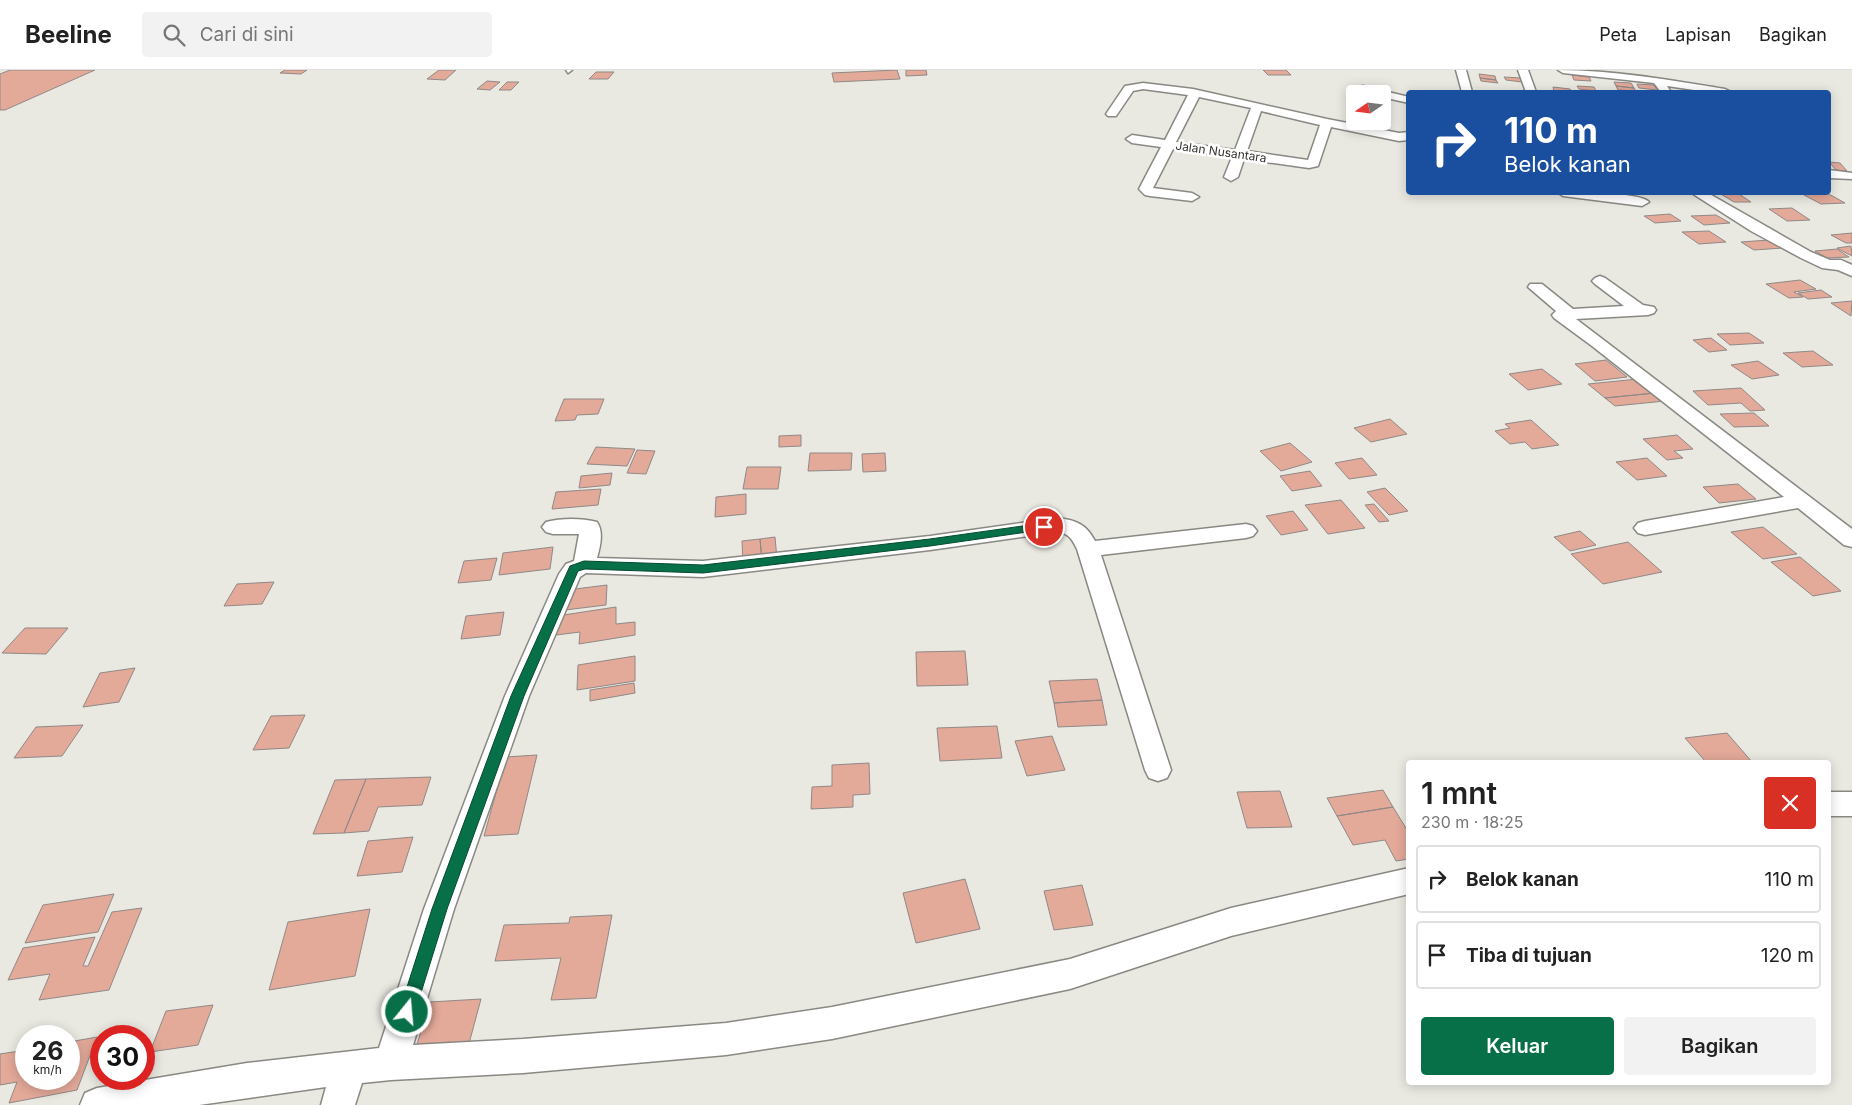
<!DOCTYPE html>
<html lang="id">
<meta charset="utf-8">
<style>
body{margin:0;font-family:Inter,sans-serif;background:#f2f2f2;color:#222;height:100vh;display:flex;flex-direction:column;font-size:19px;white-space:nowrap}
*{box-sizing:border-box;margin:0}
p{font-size:16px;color:#767676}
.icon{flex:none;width:28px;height:28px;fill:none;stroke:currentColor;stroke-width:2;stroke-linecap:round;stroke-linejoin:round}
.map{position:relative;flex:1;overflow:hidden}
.panel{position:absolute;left:1406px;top:690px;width:425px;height:325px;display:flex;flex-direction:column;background:#fff;border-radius:5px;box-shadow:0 2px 12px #0003}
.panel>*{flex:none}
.guide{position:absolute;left:1406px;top:20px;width:425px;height:105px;border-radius:5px;box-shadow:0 2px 12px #0003;background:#1a4fa0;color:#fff;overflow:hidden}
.needle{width:32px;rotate:256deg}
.buttons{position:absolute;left:1346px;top:15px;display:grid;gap:10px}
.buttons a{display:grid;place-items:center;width:45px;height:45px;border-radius:5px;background:#fff;box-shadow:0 2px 12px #0003;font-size:25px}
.speed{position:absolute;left:15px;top:955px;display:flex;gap:10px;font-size:25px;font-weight:700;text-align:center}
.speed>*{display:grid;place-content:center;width:65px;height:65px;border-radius:50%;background:#fff;box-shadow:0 2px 12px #0003;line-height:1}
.speed small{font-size:12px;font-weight:400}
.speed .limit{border:8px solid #d22;background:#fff;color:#111}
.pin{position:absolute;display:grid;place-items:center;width:42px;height:42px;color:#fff;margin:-21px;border:2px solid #fff;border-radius:50%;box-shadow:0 1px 5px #0007}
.me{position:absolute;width:55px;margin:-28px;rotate:17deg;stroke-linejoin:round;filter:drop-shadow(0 0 4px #0008)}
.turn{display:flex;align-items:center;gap:18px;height:105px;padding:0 15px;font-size:22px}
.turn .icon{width:65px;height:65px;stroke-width:2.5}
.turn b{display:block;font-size:35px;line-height:42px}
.round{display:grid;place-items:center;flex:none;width:52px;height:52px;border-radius:5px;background:#f2f2f2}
.head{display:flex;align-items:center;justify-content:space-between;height:85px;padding:0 15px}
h1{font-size:30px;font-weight:600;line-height:38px}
.button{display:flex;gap:10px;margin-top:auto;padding:10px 15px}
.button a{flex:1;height:58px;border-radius:5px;background:#087048;color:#fff;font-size:20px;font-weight:600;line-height:58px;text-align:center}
.button a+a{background:#f2f2f2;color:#222}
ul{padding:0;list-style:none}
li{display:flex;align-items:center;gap:15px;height:68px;margin:0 10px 8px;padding:0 5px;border:2px solid #e0e0e0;border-radius:5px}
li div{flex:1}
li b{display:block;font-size:19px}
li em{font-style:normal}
header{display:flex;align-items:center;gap:30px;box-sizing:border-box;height:70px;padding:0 25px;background:#fff;border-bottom:1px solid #e0e0e0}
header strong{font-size:24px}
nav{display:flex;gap:28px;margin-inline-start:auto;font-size:18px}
.search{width:350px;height:45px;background:#f2f2f2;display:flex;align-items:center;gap:12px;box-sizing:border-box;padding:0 18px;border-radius:5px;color:#767676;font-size:19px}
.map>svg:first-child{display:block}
</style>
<header>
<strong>Beeline</strong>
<div class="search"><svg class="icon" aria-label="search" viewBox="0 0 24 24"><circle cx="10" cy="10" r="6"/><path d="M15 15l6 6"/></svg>Cari di sini</div>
<nav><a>Peta</a><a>Lapisan</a><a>Bagikan</a></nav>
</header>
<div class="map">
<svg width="1852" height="1035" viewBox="0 0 1852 1035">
<rect width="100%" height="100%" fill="#e9e8e1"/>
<path fill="#e3a999" stroke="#908987" d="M10 0H95L5 40H0V4Z
M285 0H307L301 4 280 3Z
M439 0H456L445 10 427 9Z
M897 0 900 9 834 12 832 3Z
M906 0H926L927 5 906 6Z
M1263 0H1286L1291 5H1268Z
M596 2H614L608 9H589Z
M1479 4 1495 6 1496 10 1480 8Z
M1572 5 1589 7 1591 11 1574 10Z
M1504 7 1521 8 1522 12 1506 10Z
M1480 8 1496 10 1498 13 1481 11Z
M487 11 500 12 490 20 477 19Z
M507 12H519L511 20H499Z
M1614 12 1631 13 1634 18 1616 16Z
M1637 14 1654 15 1657 20 1639 18Z
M1577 16 1594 17 1596 21 1579 19Z
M1616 16 1634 18 1636 21 1618 20Z
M1553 17 1570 19 1572 22 1554 21Z
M1829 92 1840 93 1847 101 1836 100Z
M1736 122 1751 132H1734L1719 123Z
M1827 123 1845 133 1821 134 1804 125Z
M1792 138 1810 150 1787 151 1769 139Z
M1670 144 1681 151 1655 153 1644 146Z
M1716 145 1730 153 1704 155 1691 146Z
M1709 161 1726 172 1699 174 1682 162Z
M1852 163V173H1846L1831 165Z
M1769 170 1783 178 1754 180 1741 172Z
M1851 176 1852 186 1837 178Z
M1837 179 1849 187 1827 188 1815 181Z
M1800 210 1816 219 1794 222 1803 227 1789 228 1766 214Z
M1821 220 1832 227 1808 229 1798 223Z
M1852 231 1851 246 1831 233Z
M1749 263 1764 273 1730 275 1717 264Z
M1711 268 1727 280 1709 282 1693 270Z
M1813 281 1833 295 1802 297 1783 283Z
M1606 290 1627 307 1595 311 1575 294Z
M1758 291 1779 305 1752 309 1731 295Z
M1542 299 1562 314 1528 320 1509 304Z
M1638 309 1655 323 1605 328 1588 314Z
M1741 318 1765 340 1750 341 1741 333 1708 335 1693 321Z
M1655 323 1665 331 1615 336 1605 328Z
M564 329H604L598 344 577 345 575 350 555 351Z
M1754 343 1769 356 1734 357 1720 344Z
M1390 349 1407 364 1371 372 1354 358Z
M1531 350 1559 375 1532 379 1525 372 1510 374 1495 361 1510 358 1505 354Z
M801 365V376L779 377V366Z
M1677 365 1693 379 1674 381 1683 388 1667 390 1643 369Z
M1290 373 1312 392 1281 401 1260 381Z
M596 377 635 379 627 396 587 394Z
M637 380 655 381 646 404 627 403Z
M810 383H852L851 400 808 401Z
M885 383 886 401 863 402 862 384Z
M1362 388 1377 405 1349 409 1335 393Z
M1647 388 1667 406 1637 410 1616 392Z
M747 397H781L778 419H743Z
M1310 401 1322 416 1292 421 1280 406Z
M612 403 610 415 579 418 581 406Z
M1738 414 1756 429 1719 433 1703 417Z
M1385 418 1408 441 1389 445 1367 422Z
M601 419 598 435 552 439 556 422Z
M746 424V444L715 447 716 427Z
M1341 430 1365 458 1328 464 1305 435Z
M1374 434 1389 451 1379 452 1365 435Z
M1293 441 1308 460 1281 465 1266 446Z
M1763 457 1797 484 1763 489 1731 462Z
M1580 461 1596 475 1570 481 1554 467Z
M775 467 777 489 762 491 760 469Z
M760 469 762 491 743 493 742 471Z
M1628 472 1662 502 1603 514 1571 484Z
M553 477 550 499 499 505 503 483Z
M1800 487 1841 521 1813 526 1771 492Z
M497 488 491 510 458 513 464 491Z
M274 512 262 534 224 536 237 514Z
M607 515 606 535 565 540 567 520Z
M616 537V554L635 552V565L579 574 580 562 556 565 557 546Z
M504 542 500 565 461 569 466 546Z
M25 558H68L46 584 2 583Z
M965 581 968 615 917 616 916 582Z
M635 586V611L577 620 578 595Z
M135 598 119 632 83 637 100 603Z
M1097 609 1102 630 1054 633 1049 611Z
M634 613 635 623 590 631V620Z
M1102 630 1107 655 1058 657 1054 633Z
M305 645 289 678 253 680 271 646Z
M83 655 62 686 14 688 36 657Z
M997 656 1002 688 940 691 937 658Z
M1727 663 1752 692H1706L1685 668Z
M1052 666 1065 700 1027 706 1015 671Z
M537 685 518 764 484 766 506 687Z
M869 693 870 724 853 725V737L811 739 812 717 832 716V695Z
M431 707 422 735 378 737 369 761 344 763 366 709Z
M366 709 344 763 313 764 335 710Z
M1383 720 1393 737 1337 746 1327 728Z
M1280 721 1292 757 1247 758 1237 722Z
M1393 737 1409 763V789L1396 791 1385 770 1353 775 1337 746Z
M413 767 402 802 357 806 368 771Z
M965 809 980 859 916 873 903 823Z
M1082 815 1093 855 1054 860 1044 821Z
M114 824 98 862 25 873 43 835Z
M142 838 109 920 39 930 50 904 8 910 23 878 95 867 83 896H88L112 842Z
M370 839 355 906 269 920 288 852Z
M612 845 596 928 551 930 561 888 495 891 504 855 569 853 570 847Z
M481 929 467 981 414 984 430 932Z
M213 935 198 975 150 982 166 941Z
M97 967 77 1020 9 1033 17 1012 0 1015V984L26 980V1009H69V972Z"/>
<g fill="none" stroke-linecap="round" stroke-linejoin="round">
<defs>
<path id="lane" d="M566 0H572L568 3Z"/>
<path id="street" d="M1456 0H1466L1472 22H1462Z
M1518 0H1528L1536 22H1526Z
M1558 0C1614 0 1669 10 1725 19L1731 22H1708L1667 16 1671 22H1661L1654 13 1563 3Z
M1143 13 1193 19 1327 49 1399 63 1409 62V70L1399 71 1331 57 1318 96 1309 98 1244 89 1238 107 1231 111 1224 107 1232 87 1173 79 1153 118 1192 123 1199 127 1192 131 1150 126 1145 125 1139 119 1161 77 1132 73 1126 69 1132 65 1165 70 1188 25 1143 19 1133 21 1116 46H1108L1106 44 1125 16ZM1199 27 1251 38 1235 80 1176 72ZM1261 41 1320 55 1308 90 1247 81Z
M1363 16 1409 27V33L1382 27V24L1359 21 1357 19 1359 17Z
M1829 100 1852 103V109L1829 108Z
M1557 122C1572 122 1641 122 1649 132L1642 136 1563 126Z
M1690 122H1706L1811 182 1830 190H1841L1852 195V206L1838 200 1822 198 1801 188 1751 161Z
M1600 206 1605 208 1643 235 1654 237 1656 240 1654 243 1648 245 1576 249 1852 459V477L1844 475 1798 438 1645 465 1638 463 1634 458 1638 453 1645 451 1784 427 1592 276 1554 248 1552 245 1556 241 1528 217 1530 214H1542L1573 239 1624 236 1595 214 1592 211 1595 208Z
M1057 448C1076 450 1086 454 1095 471L1246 454 1253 456 1257 461 1253 466 1246 468 1101 485 1171 700 1167 708 1158 711 1149 708 1145 700 1077 479C1072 469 1069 463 1057 462L930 480 703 507 586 503 580 507 529 626 454 839 413 975 523 969 726 953 832 937 1070 889 1231 838 1409 798V824L1231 866 1070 919 832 969 726 985 523 1003 391 1010 362 1013 355 1035H321L326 1017 199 1035H80L85 1023 97 1018 247 993 379 978 424 839 505 626 559 504 566 494 574 491 579 464H553L546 462 542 457 546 452C561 448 582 448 597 452 604 462 600 477 597 488L703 491 930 466Z
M1829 722H1852V746H1829Z"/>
</defs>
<use href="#lane" stroke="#8a8882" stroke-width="3"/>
<use href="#street" stroke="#8a8882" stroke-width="3"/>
<use href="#lane" fill="#fff" fill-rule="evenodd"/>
<use href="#street" fill="#fff" fill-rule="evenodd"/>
</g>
<path fill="#087048" stroke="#05492f" d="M1044 453 1049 457 1048 459 930 476 703 503 585 499 578 501 524 626 447 839 415 942 413 947 407 950 401 947 399 942 432 839 511 626 570 496 584 491 703 495 930 469Z"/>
<g text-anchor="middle" stroke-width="5" stroke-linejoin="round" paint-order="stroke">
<g font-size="12" fill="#33322f" stroke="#fff">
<text transform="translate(1221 82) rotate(8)" y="4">Jalan Nusantara</text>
</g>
</g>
</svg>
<div class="buttons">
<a><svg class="needle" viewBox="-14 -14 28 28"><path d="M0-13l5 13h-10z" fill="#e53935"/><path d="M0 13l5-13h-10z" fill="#767676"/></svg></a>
</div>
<div class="speed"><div>26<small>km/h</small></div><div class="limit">30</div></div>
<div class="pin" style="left:1044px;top:457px;background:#d93025"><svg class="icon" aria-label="arrive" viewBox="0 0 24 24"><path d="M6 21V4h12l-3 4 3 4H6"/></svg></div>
<svg class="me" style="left:407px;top:942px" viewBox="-20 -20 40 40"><circle r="17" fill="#087048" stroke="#fff" stroke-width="3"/><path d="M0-11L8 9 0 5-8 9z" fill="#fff"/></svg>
<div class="guide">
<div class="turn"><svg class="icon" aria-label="right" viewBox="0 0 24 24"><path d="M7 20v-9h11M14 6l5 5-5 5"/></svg><div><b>110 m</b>Belok kanan</div></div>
</div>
<section class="panel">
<div class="head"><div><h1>1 mnt</h1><p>230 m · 18:25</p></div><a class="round" style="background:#d93025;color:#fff"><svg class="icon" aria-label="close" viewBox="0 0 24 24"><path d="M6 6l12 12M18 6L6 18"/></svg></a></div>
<ul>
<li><svg class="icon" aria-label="right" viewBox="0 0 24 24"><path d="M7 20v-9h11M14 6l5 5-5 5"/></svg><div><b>Belok kanan</b></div><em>110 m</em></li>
<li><svg class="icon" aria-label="arrive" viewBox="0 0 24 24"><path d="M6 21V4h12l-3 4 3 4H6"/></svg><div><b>Tiba di tujuan</b></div><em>120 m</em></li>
</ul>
<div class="button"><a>Keluar</a><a>Bagikan</a></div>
</section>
</div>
